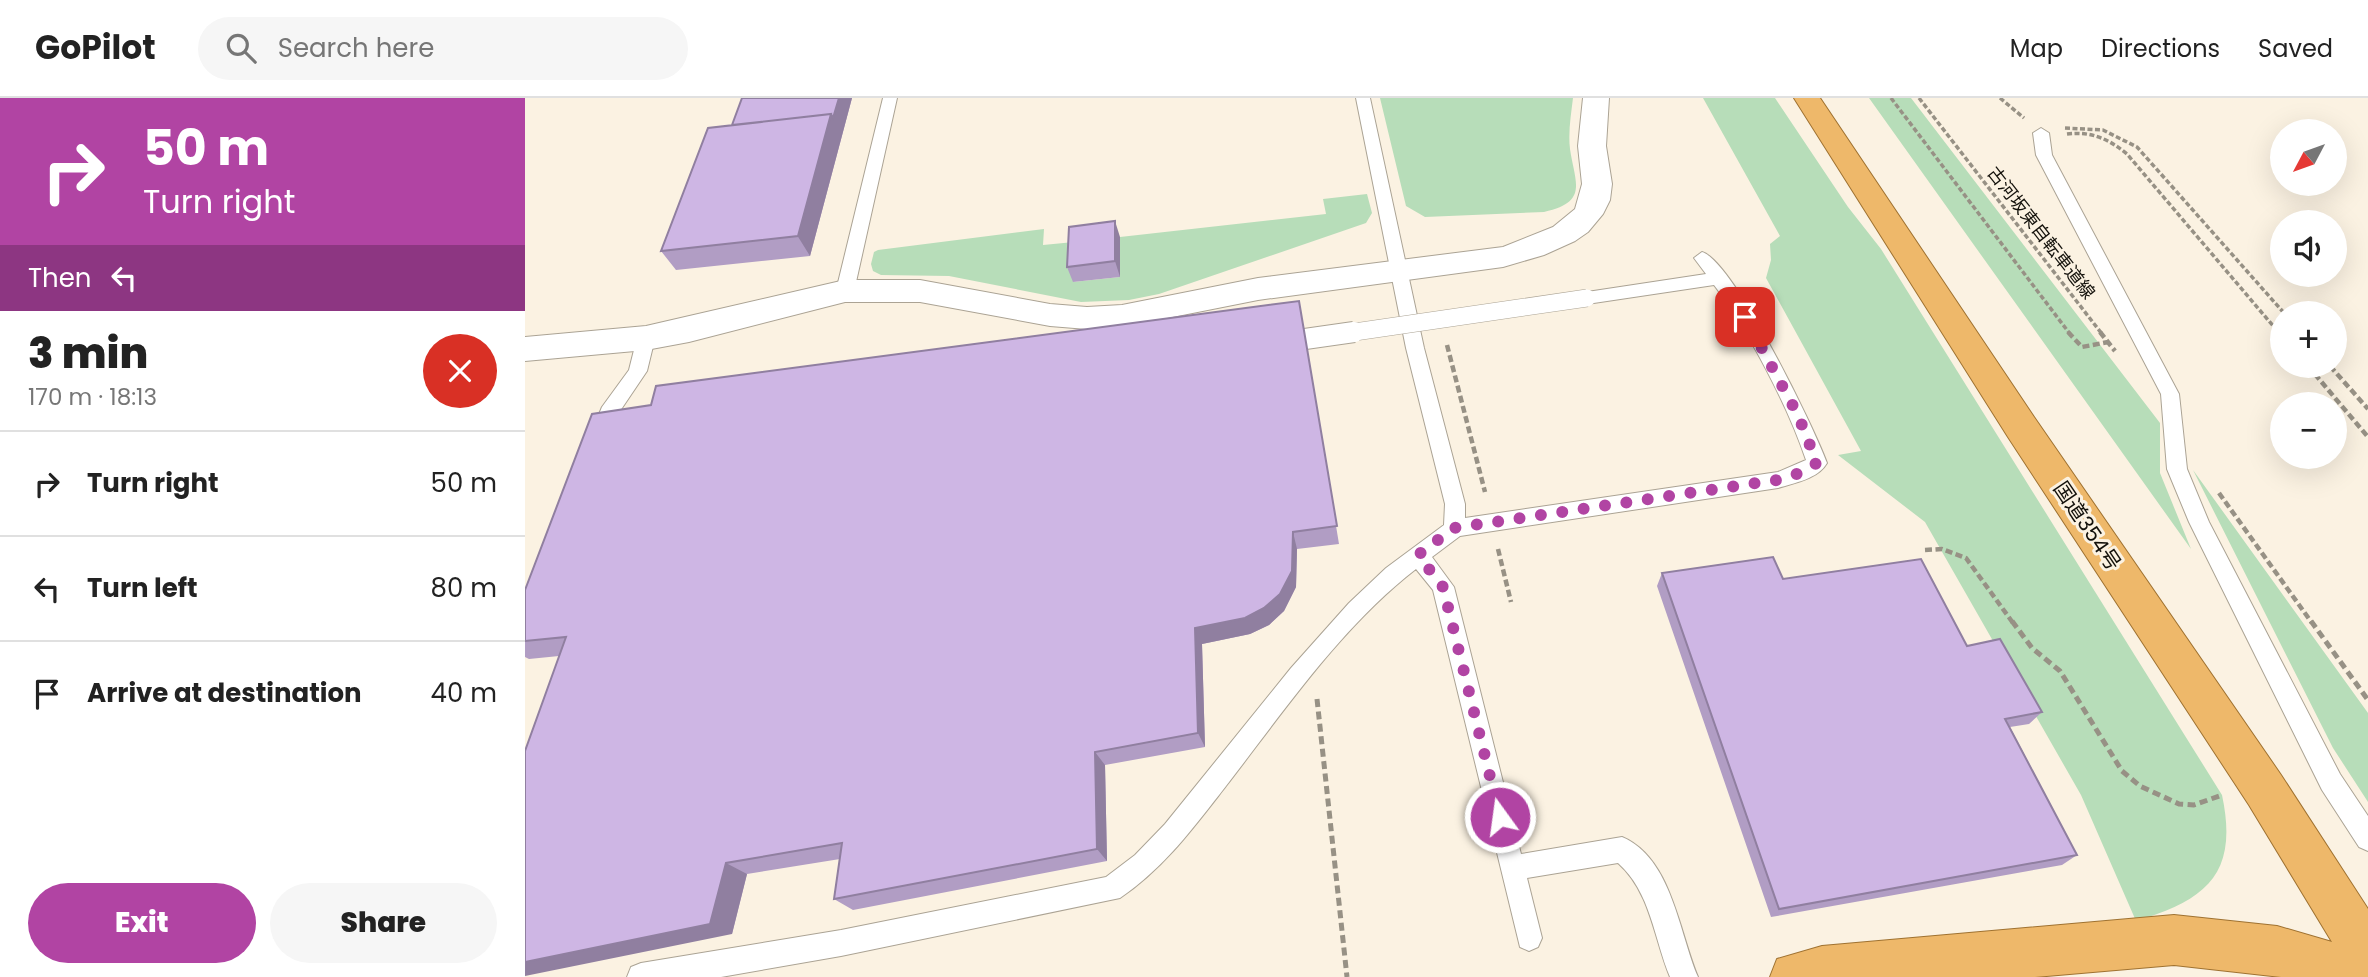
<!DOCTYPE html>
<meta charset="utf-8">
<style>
body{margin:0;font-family:Poppins,"Noto Sans JP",sans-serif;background:#f6f6f6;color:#222;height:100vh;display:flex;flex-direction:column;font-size:26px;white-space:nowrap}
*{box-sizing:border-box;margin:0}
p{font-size:23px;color:#767676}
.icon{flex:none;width:38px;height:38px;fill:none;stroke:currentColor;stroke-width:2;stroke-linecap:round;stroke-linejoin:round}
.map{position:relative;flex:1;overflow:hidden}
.side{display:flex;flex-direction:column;background:#fff;width:525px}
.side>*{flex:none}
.hud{background:#b144a3;color:#fff;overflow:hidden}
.needle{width:46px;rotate:229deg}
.controls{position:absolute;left:1745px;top:21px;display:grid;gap:14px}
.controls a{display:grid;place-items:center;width:77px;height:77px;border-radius:50%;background:#fff;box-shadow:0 7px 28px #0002;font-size:35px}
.pin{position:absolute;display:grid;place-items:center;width:60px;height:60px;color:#fff;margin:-30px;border-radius:14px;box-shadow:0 4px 10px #0006}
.me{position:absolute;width:77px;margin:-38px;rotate:346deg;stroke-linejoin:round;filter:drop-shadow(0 0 5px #0008)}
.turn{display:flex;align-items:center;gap:24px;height:147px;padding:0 28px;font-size:32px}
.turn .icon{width:91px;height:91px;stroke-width:2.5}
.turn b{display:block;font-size:49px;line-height:60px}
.then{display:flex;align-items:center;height:66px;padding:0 28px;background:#0003;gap:14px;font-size:26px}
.round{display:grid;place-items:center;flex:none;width:74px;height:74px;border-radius:37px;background:#f6f6f6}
.head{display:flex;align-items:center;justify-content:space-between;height:119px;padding:0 28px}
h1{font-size:42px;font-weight:800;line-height:52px}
.action{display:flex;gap:14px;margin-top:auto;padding:14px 28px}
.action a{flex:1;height:80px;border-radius:42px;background:#b144a3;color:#fff;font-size:28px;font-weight:800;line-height:80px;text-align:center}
.action a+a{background:#f6f6f6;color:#222}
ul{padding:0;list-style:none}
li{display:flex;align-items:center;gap:21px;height:105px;padding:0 28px;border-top:2px solid #e0e0e0}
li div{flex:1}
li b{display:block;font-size:26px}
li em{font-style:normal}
header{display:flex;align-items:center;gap:42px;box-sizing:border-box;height:98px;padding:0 35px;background:#fff;border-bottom:2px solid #e0e0e0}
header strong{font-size:33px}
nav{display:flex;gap:38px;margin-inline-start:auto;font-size:24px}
.search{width:490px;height:63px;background:#f6f6f6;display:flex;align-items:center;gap:18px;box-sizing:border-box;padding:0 24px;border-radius:38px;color:#767676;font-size:26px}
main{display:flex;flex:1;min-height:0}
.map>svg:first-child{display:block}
</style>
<header>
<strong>GoPilot</strong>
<div class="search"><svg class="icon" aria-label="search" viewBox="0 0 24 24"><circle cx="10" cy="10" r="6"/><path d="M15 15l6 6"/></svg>Search here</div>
<nav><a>Map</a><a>Directions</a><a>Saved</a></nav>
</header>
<main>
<section class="side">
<div class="hud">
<div class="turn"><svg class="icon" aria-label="right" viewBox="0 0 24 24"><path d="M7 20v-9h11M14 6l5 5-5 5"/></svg><div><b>50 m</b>Turn right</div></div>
<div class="then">Then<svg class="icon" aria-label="left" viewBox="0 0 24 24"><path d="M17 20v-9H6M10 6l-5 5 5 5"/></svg></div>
</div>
<div class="head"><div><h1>3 min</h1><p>170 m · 18:13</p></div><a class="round" style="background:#d93025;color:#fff"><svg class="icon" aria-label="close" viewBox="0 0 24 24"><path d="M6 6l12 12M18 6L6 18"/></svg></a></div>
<ul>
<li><svg class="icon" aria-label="right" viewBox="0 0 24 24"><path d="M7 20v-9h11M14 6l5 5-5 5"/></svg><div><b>Turn right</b></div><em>50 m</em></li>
<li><svg class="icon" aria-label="left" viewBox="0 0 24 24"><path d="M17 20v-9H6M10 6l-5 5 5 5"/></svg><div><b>Turn left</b></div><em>80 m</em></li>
<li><svg class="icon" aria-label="arrive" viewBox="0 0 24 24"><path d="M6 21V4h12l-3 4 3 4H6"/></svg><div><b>Arrive at destination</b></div><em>40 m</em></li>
</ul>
<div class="action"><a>Exit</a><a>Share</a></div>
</section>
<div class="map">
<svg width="1843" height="879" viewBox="0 0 1843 879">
<rect width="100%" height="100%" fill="#fbf2e2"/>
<path fill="#b7ddb9" d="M855 0H1048C1046 17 1043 34 1045 51 1050 85 1064 104 1019 114L900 119 881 108Z
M1178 0H1250L1323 109 1356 151 1697 697C1714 776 1681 802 1611 823L1556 697 1400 424 1313 357 1336 353 1241 180 1246 162 1245 146 1255 138Z
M1344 0H1386L1635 325V375L1666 451Z
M842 96 847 115 841 125 634 196 604 202 556 204 424 178 356 177 348 173 346 166 349 154 353 152 519 131 518 147 549 144 548 184 595 179V139L801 116 798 101Z
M1668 372 1843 615V704L1808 650Z"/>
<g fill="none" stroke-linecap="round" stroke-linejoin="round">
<defs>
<path id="service" d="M358 0H372L329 193 320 199 311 193Z
M831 0H845L899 250 940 406V420L1253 374 1281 362C1263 308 1223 232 1189 187L1062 206 1053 200 1062 194 1181 176 1169 160 1177 154C1208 163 1289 329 1302 365 1293 381 1269 385 1253 390L935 438 907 459 929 489 996 756 1097 739C1147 760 1154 835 1173 879H1145C1129 841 1126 794 1093 765L1002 780 1017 840 1013 849 1004 853 995 849 908 492 891 471C816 529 759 613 701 688 669 729 639 770 595 800L316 858 196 879H102L106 869 116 865 316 832 581 779 610 757 640 726 766 570 824 505 861 470 919 427 920 406 881 250Z
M1516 30 1524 35 1527 57 1654 296 1662 371 1684 424 1815 676 1843 718V753L1834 749 1797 692 1664 424 1642 371 1636 296 1511 57 1508 35Z
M121 234 127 235 130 240 122 273 93 316 82 343 75 345 68 343 65 338 77 309 104 272 112 240 115 235Z"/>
<path id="tertiary" d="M1058 0H1084L1081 48 1087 86 1085 102 1078 116 1063 134 1050 143 1019 157 978 169 733 202 597 229 562 231 525 228 395 204H320L164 244 121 252 0 263V239L121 228 320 182H395L525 206 562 209 597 207 733 180 978 149 1028 129 1050 111 1057 86 1053 48Z"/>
<path id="trunk" d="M1269 0H1295L1509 319 1756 677 1843 811V879H1756L1649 867 1510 879H1245L1252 861 1297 848 1649 817 1752 828 1807 844 1724 707 1483 339Z"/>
</defs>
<use href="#service" stroke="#aba394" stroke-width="2"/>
<use href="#tertiary" stroke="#aba394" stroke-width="2"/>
<use href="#trunk" stroke="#9f7231" stroke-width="2"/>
<path stroke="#979185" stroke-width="3.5" stroke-dasharray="5 2.5" stroke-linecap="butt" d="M1366 0 1545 236
M1394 0 1577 236
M1475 0 1499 20
M1540 30 1578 32 1612 49 1759 215
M1542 36C1566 33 1584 41 1602 56L1755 236"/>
<path stroke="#979185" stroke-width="4.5" stroke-dasharray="7 3.5" stroke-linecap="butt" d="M1543 234 1557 249 1583 244
M1575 234 1590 253
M1754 234 1757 238
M922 247 960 394
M1783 268 1843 339
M1805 268 1843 311
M1694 395 1787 525
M973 451 986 504
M1400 452 1417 451 1441 460 1488 525"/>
<path stroke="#979185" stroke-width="5" stroke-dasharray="8 4.5" stroke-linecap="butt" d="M1487 523 1507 550 1535 573 1597 673 1615 688 1654 706 1669 707 1697 697
M1786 523 1843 602
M792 601 822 879"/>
<use href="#service" fill="#fff" fill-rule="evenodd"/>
<use href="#tertiary" fill="#fff" fill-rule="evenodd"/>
<use href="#trunk" fill="#eeb86a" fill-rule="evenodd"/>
<defs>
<path id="service-bridge-far1" d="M816 236 1062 200"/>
<path id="service-bridge" d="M780 241 829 234"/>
</defs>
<use href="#service-bridge-far1" stroke="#aba394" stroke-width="18" stroke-linecap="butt"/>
<use href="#service-bridge" stroke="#aba394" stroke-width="22" stroke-linecap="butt"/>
<use href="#service-bridge-far1" stroke="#fff" stroke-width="17"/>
<use href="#service-bridge" stroke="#fff" stroke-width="20"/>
</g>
<path fill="#b19dc4" d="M217 0H327L285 158 151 172 136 153 207 27Z
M595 139V179L548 184 542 169Z
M774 203 814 446 772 451 771 489 759 513 744 527 725 536 677 546 680 649 580 667 582 763 328 812 309 801 315 761 222 776 207 836 34 558 4 561 0 559V492L126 307Z
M1137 475 1442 548 1517 614 1504 626 1485 629 1552 757 1537 767 1246 819 1132 488Z"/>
<path fill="#907fa0" d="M314 0H327L285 158 216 47Z
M590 123 595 139V179L590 163Z
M768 434 772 451 771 489 759 513 744 527 725 536 677 546 680 649 673 635 670 530Z
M570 654 580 667 582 763 572 751Z
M201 765 222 776 207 836 0 878V864Z"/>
<path fill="#ceb6e4" stroke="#907fa0" stroke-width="2" d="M217 0H314L308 20 306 16 207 27Z
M306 16 273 138 136 153 183 30Z
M590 123V163L542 169 544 129Z
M774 203 812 428 768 434 767 473 755 496 739 510 720 520 670 530 673 635 570 654 572 751 309 801 317 745 201 765 185 826 0 864V653L41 539 0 543V492L67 316 126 307 131 288Z
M1248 459 1258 481 1396 461 1442 548 1475 541 1517 614 1480 621 1552 757 1254 811 1137 475Z"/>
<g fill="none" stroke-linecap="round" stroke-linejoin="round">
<path stroke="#b144a3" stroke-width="12" stroke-dasharray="0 21.6" d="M975 719 918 489 893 457 929 430 1252 382 1275 375 1292 365 1273 317 1220 219"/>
</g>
<g text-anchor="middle" stroke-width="6" stroke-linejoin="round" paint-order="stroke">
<g font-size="18" fill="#13110b" stroke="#fbf2e2">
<text transform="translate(1516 135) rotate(52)" y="6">古河坂東自転車道線</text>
</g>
<g font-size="21" fill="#13110b" stroke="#fbf2e2">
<text transform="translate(1562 428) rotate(56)" y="7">国道354号</text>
</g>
</g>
</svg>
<div class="controls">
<a><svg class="needle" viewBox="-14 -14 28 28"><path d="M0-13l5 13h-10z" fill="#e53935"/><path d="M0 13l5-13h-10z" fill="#767676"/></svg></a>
<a><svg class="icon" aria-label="sound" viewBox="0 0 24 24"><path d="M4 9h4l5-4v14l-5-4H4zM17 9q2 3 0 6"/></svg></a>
<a>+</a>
<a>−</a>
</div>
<div class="pin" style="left:1220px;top:219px;background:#d93025"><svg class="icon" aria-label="arrive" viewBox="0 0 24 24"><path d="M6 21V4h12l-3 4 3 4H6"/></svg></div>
<svg class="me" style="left:975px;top:719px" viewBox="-20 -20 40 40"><circle r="17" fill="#b144a3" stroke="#fff" stroke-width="3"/><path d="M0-11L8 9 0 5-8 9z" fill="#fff"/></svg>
</div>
</main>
